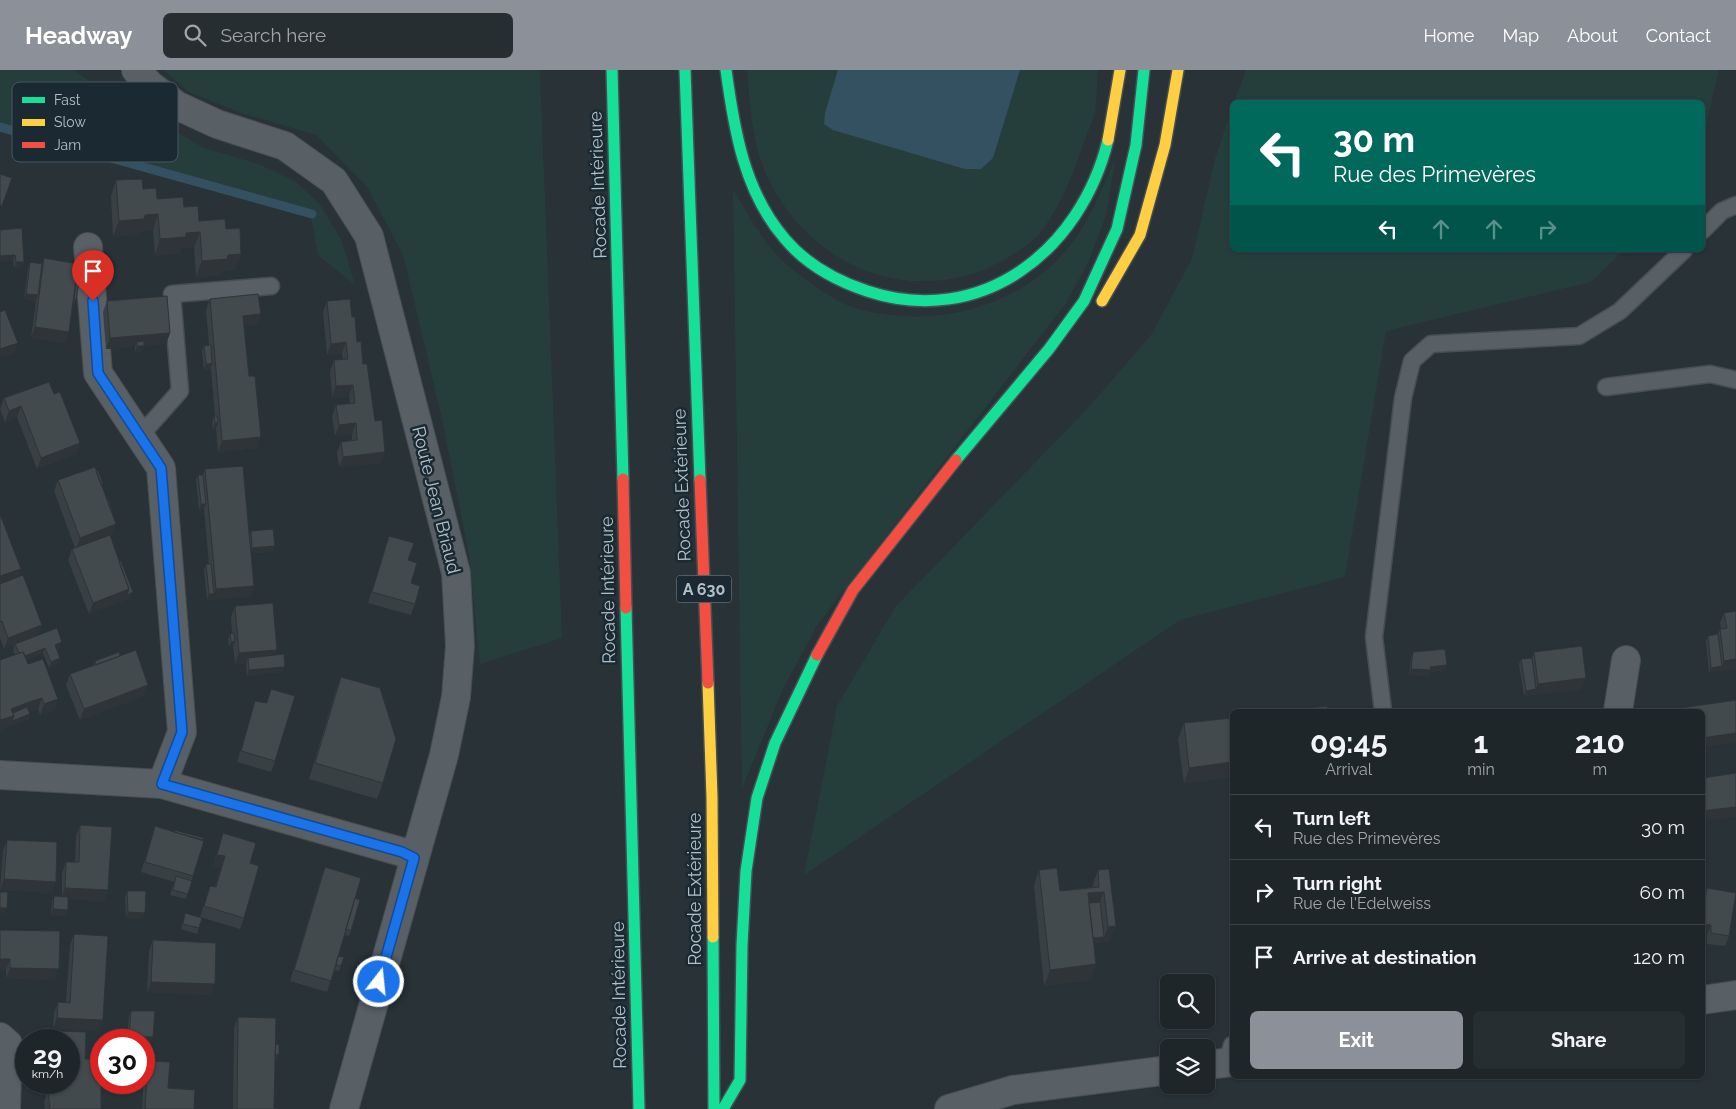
<!DOCTYPE html>
<meta charset="utf-8">
<style>
body{margin:0;font-family:Raleway,sans-serif;background:#262e31;color:#f1f3f6;height:100vh;display:flex;flex-direction:column;font-size:19px;white-space:nowrap}
*{box-sizing:border-box;margin:0}
p{font-size:16px;color:#a1a5a8}
.icon{flex:none;width:28px;height:28px;fill:none;stroke:currentColor;stroke-width:2;stroke-linecap:round;stroke-linejoin:round}
.map{position:relative;flex:1;overflow:hidden}
.details{position:absolute;left:1230px;top:639px;width:475px;height:370px;display:flex;flex-direction:column;background:#1e2629;border-radius:8px;box-shadow:0 1px 4px #0004,0 0 0 1px #3c4346}
.details>*{flex:none}
.top-card{position:absolute;left:1230px;top:30px;width:475px;height:152px;border-radius:8px;box-shadow:0 1px 4px #0004,0 0 0 1px #3c4346;background:#00695c;color:#fff;overflow:hidden}
.buttons{position:absolute;left:1160px;top:904px;display:grid;gap:10px}
.buttons a{display:grid;place-items:center;width:55px;height:55px;border-radius:8px;background:#1e2629;box-shadow:0 1px 4px #0004,0 0 0 1px #3c4346;font-size:25px}
.speed{position:absolute;left:15px;top:959px;display:flex;gap:10px;font-size:25px;font-weight:700;text-align:center}
.speed>*{display:grid;place-content:center;width:65px;height:65px;border-radius:50%;background:#1e2629;box-shadow:0 1px 4px #0004,0 0 0 1px #3c4346;line-height:1}
.speed small{font-size:12px;font-weight:400}
.speed .limit{border:8px solid #d22;background:#fff;color:#111}
.pin{position:absolute;display:grid;place-items:center;width:42px;height:42px;color:#fff;margin:-51px -21px;border-radius:50% 50% 50% 0;rotate:-45deg;box-shadow:0 0 5px #0007}
.pin .icon{rotate:45deg}
.me{position:absolute;width:55px;margin:-28px;rotate:16deg;stroke-linejoin:round;filter:drop-shadow(0 0 4px #0008)}
.turn{display:flex;align-items:center;gap:18px;height:105px;padding:0 20px;font-size:22px}
.turn .icon{width:65px;height:65px;stroke-width:2.5}
.turn b{display:block;font-size:35px;line-height:42px}
.lanes{display:flex;align-items:center;height:48px;padding:0 20px;background:#0003;justify-content:center;gap:25px;direction:ltr}
.lanes .off{opacity:.35}
.eta{display:flex;justify-content:space-evenly;align-items:center;height:85px;text-align:center}
.eta b{font-size:30px;font-weight:700;line-height:35px}
.cta{display:flex;gap:10px;margin-top:auto;padding:10px 20px}
.cta a{flex:1;height:58px;border-radius:8px;background:#8c9099;color:#fff;font-size:20px;font-weight:700;line-height:58px;text-align:center}
.cta a+a{background:#262e31;color:#f1f3f6}
ul{padding:0;list-style:none}
li{display:flex;align-items:center;gap:15px;height:65px;padding:0 20px;border-top:1px solid #3c4346}
li div{flex:1}
li b{display:block;font-size:19px}
li em{font-style:normal}
header{display:flex;align-items:center;gap:30px;box-sizing:border-box;height:70px;padding:0 25px;background:#8c9099;color:#fff}
header strong{font-size:24px}
nav{display:flex;gap:28px;margin-inline-start:auto;font-size:18px}
.search{width:350px;height:45px;background:#262e31;display:flex;align-items:center;gap:12px;box-sizing:border-box;padding:0 18px;border-radius:8px;color:#a1a5a8;font-size:19px}
.map>svg:first-child{display:block}
</style>
<header>
<strong>Headway</strong>
<div class="search"><svg class="icon" aria-label="search" viewBox="0 0 24 24"><circle cx="10" cy="10" r="6"/><path d="M15 15l6 6"/></svg>Search here</div>
<nav><a>Home</a><a>Map</a><a>About</a><a>Contact</a></nav>
</header>
<div class="map">
<svg width="1736" height="1039" viewBox="0 0 1736 1039">
<rect width="100%" height="100%" fill="#283237"/>
<path fill="#253e3c" d="M0 0H74L92 13 204 78 259 94 296 112 319 133 341 169 355 215 318 185 311 148 0 62Z
M164 0H540L562 568 480 594 469 485 442 349 403 185 367 117 316 65 241 43 187 21Z
M747 0H1098C1097 14 1097 28 1095 42 1093 51 1088 61 1085 70 1074 101 1063 132 1043 159 1031 176 1000 193 981 201 895 232 810 191 769 111 752 76 750 37 747 0Z
M1246 0H1719L1703 69 1702 32H1234Z
M1232 38V180H1624L1591 212 1386 261 1345 507 1180 550 804 805 837 636 896 536 1087 339 1151 265 1192 189 1215 89Z
M1116 87 1106 145 1089 191 1066 233 818 554 782 621 742 719 733 119C749 146 765 177 791 198 807 211 838 234 858 239 930 258 1009 241 1061 186 1087 159 1101 121 1116 87Z"/>
<path fill="#345161" d="M838 0H1020L993 88 981 99H965L833 60 824 54 825 43Z"/>
<g fill="none" stroke-linecap="round" stroke-linejoin="round">
<path stroke="#345161" stroke-width="9" d="M0 57 312 144"/>
<defs>
<path id="lane" d="M1702 161 1722 141 1736 135
M1606 317 1710 304 1736 310
M140 366 180 321 172 224 271 216
M1383 641 1374 567 1403 328 1412 291 1431 274 1579 266 1620 241 1684 180
M1227 993 1232 975"/>
<path id="street" d="M136 0 150 15 176 35 217 54 285 76 334 111 369 166 456 503 460 576 456 627 444 685 344 1039
M88 177 98 303 161 398 182 662 162 714
M1618 641 1626 590
M0 705 162 714 402 782 414 788
M1702 930 1736 925
M0 967 8 974 6 1039
M1206 995 1232 992
M949 1039 1013 1020 1169 1000"/>
<path id="fast" d="M612 0 623 409
M685 0 700 410
M726 0C734 59 744 122 785 169 806 194 837 211 867 221 982 259 1081 180 1108 70
M956 390 1049 279 1084 231 1117 159 1136 75 1144 0
M626 538 639 1039
M713 867 714 1039
M723 1039 740 1010 742 875 746 801 757 728 775 673 817 585"/>
<path id="slow" d="M1108 70 1120 0
M1102 231 1140 165 1165 75 1178 0
M708 613 712 727 713 867"/>
<path id="jam" d="M623 409 626 538
M700 410 708 613
M817 585 853 520 956 390"/>
</defs>
<use href="#lane" stroke="#464e52" stroke-width="19"/>
<use href="#street" stroke="#464e52" stroke-width="30"/>
<use href="#fast" stroke="#454e53" stroke-width="14"/>
<use href="#slow" stroke="#454e53" stroke-width="14"/>
<use href="#jam" stroke="#454e53" stroke-width="14"/>
<use href="#lane" stroke="#586065" stroke-width="16"/>
<use href="#street" stroke="#586065" stroke-width="28"/>
<use href="#fast" stroke="#16e098" stroke-width="11"/>
<use href="#slow" stroke="#ffcf43" stroke-width="11"/>
<use href="#jam" stroke="#f24e42" stroke-width="11"/>
</g>
<path fill="#394043" d="M116 110 143 119 157 129 184 137 199 151 226 159 236 199 223 201 222 205 196 207 194 177 182 178 180 183 155 185 153 160 140 161 138 165 113 166 111 126Z
M0 160 24 192 22 197 14 198 13 191Z
M44 188 78 199 76 230 74 236 73 235 69 262 65 273 31 268 36 231 24 229 28 198 30 192 42 194Z
M210 229 261 244 257 255 244 256 249 306 257 378 218 382 216 358 213 359 212 352 214 346H215L211 299H210L204 300 202 281 204 276 209 275 206 240Z
M107 231 170 263 166 274 144 276 142 281 135 282V277L106 279 103 242Z
M327 231 352 247 375 351 385 382 381 393 339 397 337 383 341 372 352 370V364L335 366 332 346 336 335 350 334 349 326 332 327 330 301 334 290H343L342 283 327 285 323 242Z
M54 324 80 373 76 384 37 399 17 347 5 352 0 339 4 328Z
M205 399 249 466 251 461 273 482 251 483 254 516 250 527 207 530 204 500 206 494H209L204 439 199 440 196 410 198 405H203Z
M58 410 102 417 116 454 112 465 110 466 130 528 89 544 68 490 72 479 75 478 54 421Z
M0 444 21 499 18 507 42 555 38 566 60 577 57 579 58 594 49 598 43 583 26 590 28 594 58 629 54 640 40 645 38 639 29 642 30 644 28 650 0 660 15 585 13 580 15 575 4 579 0 568Z
M389 466 408 490 415 534 411 545 368 533Z
M235 536 277 580 275 585 283 602 247 606 246 593 235 594 233 577H229L228 569 230 564 232 563 231 547Z
M1736 541V599L1709 603 1706 571 1708 566 1718 564 1720 559 1721 558 1720 553 1724 543Z
M1413 582 1447 595 1445 600 1430 602 1429 606 1409 605 1411 588Z
M1534 582 1582 619 1524 626 1519 594 1521 589 1532 588Z
M120 586 144 626 80 650 66 615 70 604 93 596 95 591Z
M341 607 383 713 377 729 309 709 335 623Z
M271 619 275 691 271 702 237 692 252 641 255 631 266 633Z
M1232 648 1184 714 1178 669 1184 653Z
M80 755 108 820 104 831 68 829 66 846 51 845 52 831 54 826H62V803L66 792H75L76 766Z
M155 756 193 806 186 829 170 825 174 812 141 802Z
M223 763 250 793 244 848 240 859 200 847 210 816 215 817 221 797 213 796Z
M7 770 56 812 52 823 0 820 3 781Z
M325 797 355 828 351 861 349 866 345 865 338 886 344 887 339 901 334 900 327 922 290 911 321 808Z
M1109 799 1110 871 1094 873 1096 894 1090 910 1044 916 1034 816 1039 800 1060 821 1092 817 1098 800Z
M1707 818 1729 866 1725 876 1707 874V865H1702V833Z
M127 821 143 849 126 848 125 827Z
M185 843 199 858 197 864 181 859Z
M0 860 55 910 6 908V900H0Z
M74 864 103 950 99 961 53 958 54 943 58 932H66L70 875Z
M153 870 211 925 147 922 149 881Z
M131 941 151 972 144 970H127L129 946Z
M238 947 276 974 279 984 277 990H275L274 1038 279 1039H233L234 958Z
M54 961 86 962 85 989 101 990V1039H45L44 1032 48 1021 54 1022 53 1020H48V1012H69V970H50Z
M148 991 168 1018 194 1039H142L144 1002Z"/>
<path fill="#2e3437" d="M158 144 153 160 140 161 138 165 113 166 119 151 145 145Z
M200 162 194 177 182 178 180 183 155 185 160 169 186 163Z
M241 184 236 199 223 201 222 205 196 207 202 191 228 185Z
M15 185 13 191H0V186Z
M16 192H24L22 197 14 198Z
M26 224 38 225 36 231 24 229Z
M72 230H76L74 236 70 235Z
M261 244 257 255 239 257 243 246Z
M35 257 69 262 65 273 31 268Z
M170 263 166 274 144 276 142 281 135 282 137 276V272L135 277 106 279 110 268Z
M346 272 342 283 327 285 331 274Z
M18 273 14 284 0 288V279Z
M206 294H212L210 299 204 300Z
M353 315 349 326 332 327 336 316Z
M21 336 17 347 5 352 9 341Z
M215 353H218L216 358 213 359Z
M356 353 352 364 335 366 339 355Z
M261 367 257 378 218 382 222 371Z
M80 373 76 384 37 399 41 388Z
M385 382 381 393 339 397 343 387Z
M201 434H206L204 439 199 440Z
M116 454 112 465 76 479 80 468Z
M275 476 273 482 250 483 252 478Z
M21 499 17 510 0 516V506Z
M254 516 250 527 207 530 209 524H214L216 519Z
M129 519 125 530 89 544 93 533Z
M133 522 130 528 125 530 127 525Z
M42 555 38 566 4 579 8 568Z
M235 571 233 577H229L231 572Z
M62 572 60 577 53 580 55 575Z
M45 578 43 583 18 593 20 587Z
M277 580 273 591 248 588 246 593 235 594 239 583Z
M60 588 58 594 49 598 51 592Z
M1736 589V599L1720 602 1724 591Z
M1447 595 1445 600 1430 602 1429 606 1409 605 1411 599Z
M1722 596 1720 602 1709 603 1711 598Z
M285 597 283 602 247 606 249 600Z
M1586 608 1582 619 1524 626 1526 621 1536 619 1538 614Z
M148 615 144 626 80 650 84 639Z
M42 628 38 639 13 647 10 657 0 660V650L11 639Z
M58 629 54 640 40 645 44 634Z
M30 644 28 650 10 657 12 651Z
M1736 663V673L1702 678V668Z
M1232 692V708L1184 714 1189 698Z
M1736 737V747L1702 751V741Z
M217 785 225 786 221 797 213 796Z
M4 809 56 812 52 823 0 820Z
M65 818 108 820 104 831 61 829Z
M1104 822 1098 837 1085 839 1088 823Z
M0 838H7L5 844 0 843Z
M53 839 68 840 66 846 51 845Z
M128 842 145 843 143 849 126 848Z
M1702 854 1711 855 1707 865H1702Z
M1116 856 1110 871 1086 874 1088 868 1104 867 1108 857Z
M0 889H10L6 900H0Z
M1096 894 1090 910 1044 916 1050 900Z
M10 898 59 899 55 910 6 908Z
M151 912 215 914 211 925 147 922Z
M57 948 103 950 99 961 53 958Z
M129 966 153 967 151 972H144V970H128Z
M279 984 277 990H272L274 985Z
M50 1014H56L53 1020H48Z"/>
<path fill="#424a4e" stroke="#2e3437" d="M0 104 12 108 2 136 0 135Z
M142 109 143 119 156 118 157 129 183 127 184 137 198 136 199 151 225 149 226 159 240 158 241 184 228 185 227 189 202 191 200 162 186 163V167L160 169 158 144 145 145 144 149 119 151 116 110Z
M22 158 24 192H16L15 185 0 186V160Z
M44 188 78 194 69 262 35 257Z
M30 192 42 194 38 225 26 224Z
M78 199 81 200 76 230H74Z
M258 224 261 244 243 246 249 306H255L261 367 222 371 210 229Z
M167 226 170 263 110 268 107 231Z
M350 229 352 247H355L357 272 361 271 363 294H367L375 351 382 350 385 382 343 387 341 372 357 370 356 353 339 355 336 335 355 333 353 315 336 316 334 290 348 289 346 272 331 274 327 231Z
M5 240 18 273 0 279V242Z
M144 271V276H137V272Z
M211 275 212 294H206L204 276Z
M49 312 54 324 60 322 80 373 41 388 21 336 9 341 4 328Z
M214 346H217L218 353H215Z
M243 396 254 516 216 519 205 399Z
M95 397 116 454 80 468 58 410Z
M98 400 103 414 101 415 96 401Z
M198 405H203L206 434H201Z
M108 428 113 442 112 443 107 429Z
M0 444 21 499 0 506Z
M273 459 275 476 252 478 251 461Z
M110 465 129 519 93 533 72 479Z
M389 466 414 473 408 490 417 493 411 513 420 516 415 534 372 522Z
M121 491 133 522 127 525 129 519 119 492Z
M206 494H211L214 524H209Z
M23 505 42 555 8 568 2 551 0 552V514Z
M273 533 277 580 239 583 235 536Z
M1736 541V589L1724 591 1720 559 1727 558 1724 543Z
M57 558 62 572 55 575 60 588 51 592 45 578 25 586 23 582 19 583 15 574Z
M234 563 235 571 231 572 230 564Z
M1718 564 1722 596 1711 598 1708 566Z
M1582 576 1586 608 1538 614 1534 582Z
M1445 579 1447 595 1430 597 1431 600 1411 599 1413 582Z
M136 580 148 615 84 639 70 604Z
M23 582 28 594 43 589 58 629 44 634 42 628 29 632 11 639 14 646 0 650V590Z
M119 582 120 586 96 595 95 591Z
M284 584 285 597 249 600 248 588Z
M1532 588 1536 619 1526 621 1521 589Z
M341 607 380 618 396 669 383 713 315 693Z
M271 619 295 626 275 691 241 681 255 631 267 633Z
M1736 630V663L1702 668V641H1673V639Z
M1327 636 1328 641H1284Z
M27 637 30 644 12 651 14 646 13 643Z
M1232 648V692L1189 698 1184 653Z
M1736 703V737L1702 741V708Z
M80 755 112 757 108 820 65 818 66 792H79Z
M155 756 204 771 193 806 145 792Z
M174 760 204 768 203 770 174 762Z
M223 763 256 773 250 793 259 796 244 848 204 836 210 816 216 817 225 786 217 785Z
M7 770 57 772 56 812 4 809Z
M1702 776 1706 777 1702 799Z
M325 797 361 808 331 911 294 900Z
M1057 798 1060 821 1099 817 1098 800 1109 799 1116 856 1108 857 1104 822 1088 823 1096 894 1050 900 1039 800Z
M176 806 192 811 188 824 173 820Z
M1707 818 1736 823 1729 866 1711 863V855L1702 854V848Z
M127 821H146L145 843 128 842Z
M0 822H8L7 838H0Z
M54 826 68 827V840L53 839Z
M355 828 360 830 351 861 346 859Z
M1100 832 1104 867 1093 868 1089 833Z
M185 843 202 848 199 858 183 854Z
M0 860 60 861 59 899 10 898V889H0Z
M74 864 108 866 103 950 57 948 58 932 70 933Z
M153 870 216 873 215 914 151 912Z
M338 886 344 887 341 896 336 895Z
M131 941H155L153 967 129 966Z
M238 947 276 948 274 1039H237Z
M54 961 86 962 85 989 101 990V1039H48V1038H50L48 1021 57 1022V1012H69V970H53Z
M276 974 279 975V984L275 985Z
M148 991 170 992 168 1018 195 1020 194 1039H145Z
M50 1012H56V1014H50Z"/>
<g fill="none" stroke-linecap="round" stroke-linejoin="round">
<defs>
<path id="route" d="M93 231 98 303 161 398 182 662 162 714 402 782 414 788 379 912"/>
</defs>
<use href="#route" stroke="#114b97" stroke-width="12"/>
<use href="#route" stroke="#1a73e8" stroke-width="9"/>
</g>
<g text-anchor="middle" stroke-width="5" stroke-linejoin="round" paint-order="stroke">
<rect fill="#1b2a32" stroke="#85939c" stroke-width="1" x="676.5" y="505.5" width="55" height="27" rx="4"/>
<g font-size="16" font-weight="bold" fill="#b2c0c9">
<text x="704" y="525">A 630</text>
</g>
<g font-size="18" fill="#b2c0c9" stroke="#1b2a32">
<text transform="translate(598 115) rotate(-92)" y="6">Rocade Intérieure</text>
<text transform="translate(682 415) rotate(-92)" y="6">Rocade Extérieure</text>
<text transform="translate(436 430) rotate(76)" y="6">Route Jean Briaud</text>
<text transform="translate(608 520) rotate(-91)" y="6">Rocade Intérieure</text>
<text transform="translate(695 819) rotate(-90)" y="6">Rocade Extérieure</text>
<text transform="translate(619 925) rotate(-91)" y="6">Rocade Intérieure</text>
</g>
</g>
<rect x="12" y="12" width="166" height="80" rx="8" fill="#1b2a32" stroke="#48575f" stroke-width="1"/>
<rect x="22" y="27" width="23" height="6" fill="#16e098"/>
<rect x="22" y="49" width="23" height="7" fill="#ffcf43"/>
<rect x="22" y="72" width="23" height="6" fill="#f24e42"/>
<g font-size="14" fill="#b2c0c9">
<text x="54" y="35">Fast</text>
<text x="54" y="57">Slow</text>
<text x="54" y="80">Jam</text>
</g>
</svg>
<div class="buttons">
<a><svg class="icon" aria-label="search" viewBox="0 0 24 24"><circle cx="10" cy="10" r="6"/><path d="M15 15l6 6"/></svg></a>
<a><svg class="icon" aria-label="layers" viewBox="0 0 24 24"><path d="M12 4l9 5-9 5-9-5zM3 14l9 5 9-5"/></svg></a>
</div>
<div class="speed"><div>29<small>km/h</small></div><div class="limit">30</div></div>
<div class="pin" style="left:93px;top:231px;background:#d93025"><svg class="icon" aria-label="arrive" viewBox="0 0 24 24"><path d="M6 21V4h12l-3 4 3 4H6"/></svg></div>
<svg class="me" style="left:379px;top:912px" viewBox="-20 -20 40 40"><circle r="17" fill="#1a73e8" stroke="#fff" stroke-width="3"/><path d="M0-11L8 9 0 5-8 9z" fill="#fff"/></svg>
<div class="top-card">
<div class="turn"><svg class="icon" aria-label="left" viewBox="0 0 24 24"><path d="M17 20v-9H6M10 6l-5 5 5 5"/></svg><div><b>30 m</b>Rue des Primevères</div></div>
<div class="lanes"><svg class="icon" aria-label="left" viewBox="0 0 24 24"><path d="M17 20v-9H6M10 6l-5 5 5 5"/></svg><svg class="icon off" aria-label="ahead" viewBox="0 0 24 24"><path d="M12 20V5M6 11l6-6 6 6"/></svg><svg class="icon off" aria-label="ahead" viewBox="0 0 24 24"><path d="M12 20V5M6 11l6-6 6 6"/></svg><svg class="icon off" aria-label="right" viewBox="0 0 24 24"><path d="M7 20v-9h11M14 6l5 5-5 5"/></svg></div>
</div>
<section class="details">
<div class="eta">
<div><b>09:45</b><p>Arrival</p></div>
<div><b>1</b><p>min</p></div>
<div><b>210</b><p>m</p></div>
</div>
<ul>
<li><svg class="icon" aria-label="left" viewBox="0 0 24 24"><path d="M17 20v-9H6M10 6l-5 5 5 5"/></svg><div><b>Turn left</b><p>Rue des Primevères</p></div><em>30 m</em></li>
<li><svg class="icon" aria-label="right" viewBox="0 0 24 24"><path d="M7 20v-9h11M14 6l5 5-5 5"/></svg><div><b>Turn right</b><p>Rue de l'Edelweiss</p></div><em>60 m</em></li>
<li><svg class="icon" aria-label="arrive" viewBox="0 0 24 24"><path d="M6 21V4h12l-3 4 3 4H6"/></svg><div><b>Arrive at destination</b></div><em>120 m</em></li>
</ul>
<div class="cta"><a>Exit</a><a>Share</a></div>
</section>
</div>
